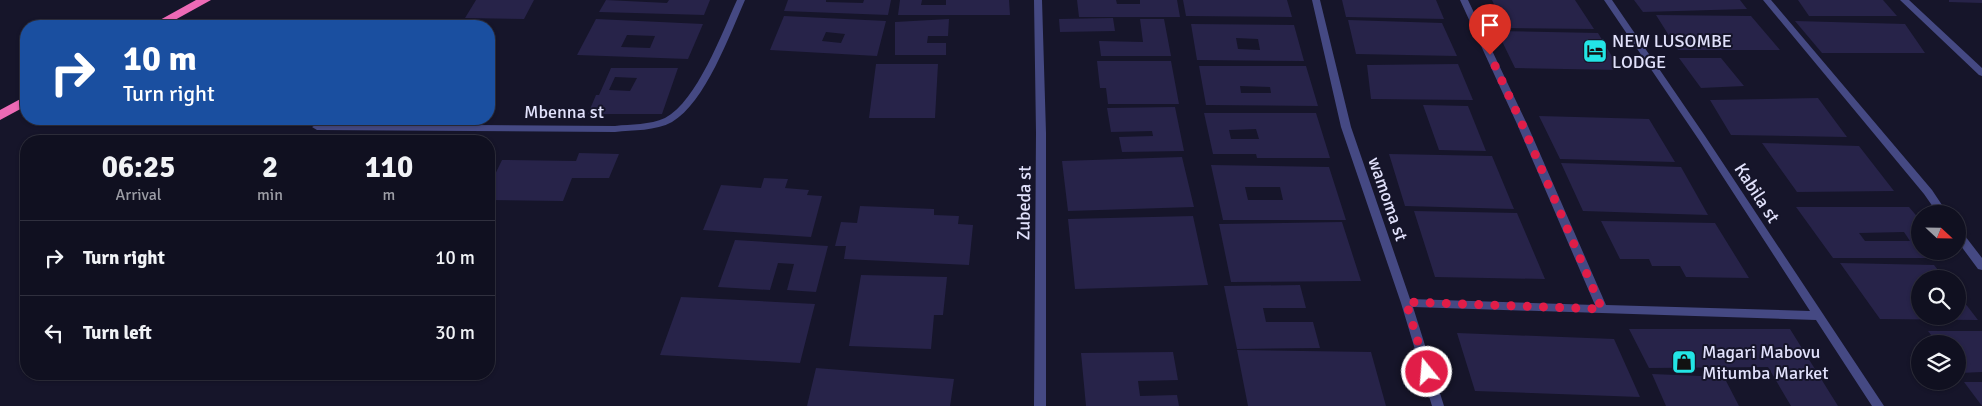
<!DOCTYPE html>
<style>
body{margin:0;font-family:Signika,sans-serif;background:#1e1e2d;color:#f1f3f6;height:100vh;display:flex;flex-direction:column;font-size:19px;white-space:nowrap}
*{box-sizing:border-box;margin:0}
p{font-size:16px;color:#9c9da5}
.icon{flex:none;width:28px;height:28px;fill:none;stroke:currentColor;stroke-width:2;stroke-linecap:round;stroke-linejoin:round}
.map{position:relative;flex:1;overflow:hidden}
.drawer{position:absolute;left:20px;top:135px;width:475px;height:245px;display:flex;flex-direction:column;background:#101020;border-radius:20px;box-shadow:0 1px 4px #0004,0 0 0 1px #30303e}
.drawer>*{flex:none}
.guide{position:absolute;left:20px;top:20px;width:475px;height:105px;border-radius:20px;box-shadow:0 1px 4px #0004,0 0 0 1px #30303e;background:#1a4fa0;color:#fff;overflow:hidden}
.needle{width:32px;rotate:112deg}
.tools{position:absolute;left:1911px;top:205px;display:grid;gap:10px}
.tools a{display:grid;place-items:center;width:55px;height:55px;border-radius:50%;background:#101020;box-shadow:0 1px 4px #0004,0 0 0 1px #30303e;font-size:25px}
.pin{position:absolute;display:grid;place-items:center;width:42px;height:42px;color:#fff;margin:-51px -21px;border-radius:50% 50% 50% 0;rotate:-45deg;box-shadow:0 0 5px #0007}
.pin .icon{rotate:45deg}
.me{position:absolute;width:55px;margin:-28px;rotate:343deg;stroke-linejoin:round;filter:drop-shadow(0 0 4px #0008)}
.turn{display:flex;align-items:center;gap:18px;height:105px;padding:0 20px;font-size:22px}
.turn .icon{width:65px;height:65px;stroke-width:2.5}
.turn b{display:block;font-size:35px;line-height:42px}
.eta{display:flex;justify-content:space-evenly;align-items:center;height:85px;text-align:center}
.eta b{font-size:30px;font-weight:700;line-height:35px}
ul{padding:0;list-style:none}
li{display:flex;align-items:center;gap:15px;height:75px;padding:0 20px;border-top:1px solid #30303e}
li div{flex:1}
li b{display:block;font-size:19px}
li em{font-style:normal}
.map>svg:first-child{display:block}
</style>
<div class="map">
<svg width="1982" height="406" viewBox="0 0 1982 406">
<rect width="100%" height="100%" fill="#16152a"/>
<path fill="#272349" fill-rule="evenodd" d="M476 0H534L524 19 465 18Z
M606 0 667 3 669 0H710L704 15 599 12Z
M788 0H826V2L863 3 864 0H891L888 15 784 11Z
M900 0H922L921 5H946V0H1009L1010 15H898Z
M1077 0H1116L1117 4H1140V0H1177L1180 17H1079Z
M1183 0H1287L1292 17 1186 16Z
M1342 0H1436L1444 19 1346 17Z
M1492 0H1575L1594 29 1505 28Z
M1634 0H1740L1747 9 1643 12Z
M1798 0H1883L1897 16H1809Z
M1949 0H1982V3L1949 2Z
M1656 15 1751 16 1780 50H1678Z
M784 16 886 21 877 56 770 50ZM826 32 845 34 841 43 822 41Z
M1113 18 1115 31 1060 32 1059 19Z
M596 19 703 24 688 59 577 55ZM627 35 655 36 650 48 621 47Z
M949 19 948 36H928L927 43H946V55H895V22Z
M1140 19H1164L1171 56H1101L1099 41 1143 42Z
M1348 20 1442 23 1457 56 1356 54Z
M1795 21 1905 24 1925 53H1822Z
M1191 24 1294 25 1304 61 1197 60ZM1236 38 1258 39 1260 50 1238 49Z
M1497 31 1598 33 1620 70 1515 68Z
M1679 58H1721L1744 86 1701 88Z
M1097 61H1171L1179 104H1108L1106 88H1100Z
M876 64H938L935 118H869Z
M1458 64 1473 100 1371 99 1367 65Z
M1199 66H1306L1318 106 1206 105ZM1240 86 1270 87 1271 93H1241Z
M611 68H678L662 114H588L596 95H599ZM615 77 637 78 630 91 609 90Z
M1818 98 1847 137 1731 135 1710 100Z
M1423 105 1468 106 1486 151 1439 150Z
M1175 107 1184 151 1122 152 1119 137 1153 136 1152 131 1111 132 1107 108Z
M1204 113H1316L1330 158H1257L1256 154H1213ZM1256 129 1259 139H1231L1229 130Z
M1539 116 1649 119 1675 162 1560 159Z
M1762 143 1859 146 1894 191 1797 192Z
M579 153 619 154 609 178H572L563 201 489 200V187L502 160 576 161Z
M1389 154 1492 156 1514 209 1405 206Z
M1182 157 1194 207 1068 211 1062 161Z
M1561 163 1681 167 1708 215 1583 211Z
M1211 165 1329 167 1346 220H1223ZM1245 187H1280L1283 200H1248Z
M764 178 788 179 785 188 809 190 807 195 822 196 811 237 703 230 721 185 761 188Z
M860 206 934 209V215L959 216 958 224 973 225 969 265 844 259 846 246H835L841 222 857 223Z
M1796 207H1909L1920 220V251H1946L1952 258H1833ZM1904 232 1910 241H1865L1859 233Z
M1414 211 1517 213 1545 279 1435 277Z
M1193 216 1208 285 1075 289 1068 219Z
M1601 221 1715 223 1749 278 1686 277 1680 266H1652L1649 259H1620Z
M1342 222 1361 281 1231 282 1219 224Z
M735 240 828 246 816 292 787 290 794 264 778 263 770 290 718 287Z
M1840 263 1934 265 1945 279H1920V316H1958V294L1978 320 1880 319Z
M861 275 947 277 943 315H934L931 349 849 346Z
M1300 285 1306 308H1263L1266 322H1313L1320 348 1237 349 1224 286Z
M681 297 815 304 800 363 660 355Z
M1629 329H1790L1838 406H1791L1768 367 1649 368Z
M1928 331H1982V372L1960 373 1958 369V344H1938Z
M1457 333 1614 339 1640 397 1475 391Z
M1237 350 1371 352 1386 406H1248Z
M1173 352 1178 380 1138 381 1140 396 1177 395 1179 406H1086L1081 353Z
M816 368 954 379 950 406H807Z
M1652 374 1724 377 1739 406H1666Z
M1964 382H1982V406Z"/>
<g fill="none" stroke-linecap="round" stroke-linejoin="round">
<path fill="#454983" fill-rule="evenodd" d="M737 0H745C730 34 705 103 672 122 656 131 633 130 615 132L317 130 312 127 317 124 615 126C631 124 650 125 665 118 697 101 722 33 737 0Z
M1034 0H1042L1046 133V406H1034L1036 133Z
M1312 0H1320L1351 127 1410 299 1595 305 1517 124 1460 0H1468L1527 124 1606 305 1810 311 1699 140 1604 0H1612L1705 136 1884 406H1872L1816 320 1413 307 1444 406H1432L1401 303 1341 127Z
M1763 0H1771L1932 190 1948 214H1938L1924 194Z
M1900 0H1909L1982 68V76L1979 75Z
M1958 231 1962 232 1982 258V270L1978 269 1958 242Z"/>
<path fill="#ed6ab6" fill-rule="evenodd" d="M196 0H211L164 26H149Z
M26 96V106L0 120V110Z"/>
</g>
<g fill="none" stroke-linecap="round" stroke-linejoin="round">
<path stroke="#e11d48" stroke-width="9" stroke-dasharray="0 16.2" d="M1427 372 1406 302 1602 309 1522 124 1490 55"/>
</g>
<defs>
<symbol id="hotel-square" viewBox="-11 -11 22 22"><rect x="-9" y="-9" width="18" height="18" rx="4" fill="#23e5e5" stroke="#16152a"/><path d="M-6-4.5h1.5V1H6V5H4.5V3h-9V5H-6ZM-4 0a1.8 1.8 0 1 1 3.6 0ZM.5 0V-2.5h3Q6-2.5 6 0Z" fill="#111"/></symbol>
<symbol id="shop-square" viewBox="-11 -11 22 22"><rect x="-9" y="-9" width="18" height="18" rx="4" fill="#23e5e5" stroke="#16152a"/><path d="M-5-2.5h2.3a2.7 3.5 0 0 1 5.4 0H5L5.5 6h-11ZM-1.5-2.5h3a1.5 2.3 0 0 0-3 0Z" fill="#111"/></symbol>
</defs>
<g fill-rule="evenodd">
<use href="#hotel-square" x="1581" y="37" width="28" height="28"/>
<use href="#shop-square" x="1670" y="348" width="28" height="28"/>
</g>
<g text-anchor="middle" stroke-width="4" stroke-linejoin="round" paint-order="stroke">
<g font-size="18" fill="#e1e1fb" stroke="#16152a" text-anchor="start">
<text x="1612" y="47">NEW LUSOMBE<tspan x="1612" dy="21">LODGE</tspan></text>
<text x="1702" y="358">Magari Mabovu<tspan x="1702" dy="21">Mitumba Market</tspan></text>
</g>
<g font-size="18" fill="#e1e1fb" stroke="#16152a">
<text x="564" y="118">Mbenna st</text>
<text transform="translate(1757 193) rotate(57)" y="6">Kabila st</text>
<text transform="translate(1388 199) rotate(71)" y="6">wamoma st</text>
<text transform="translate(1024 203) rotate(-89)" y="6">Zubeda st</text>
</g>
</g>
</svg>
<div class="tools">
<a><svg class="needle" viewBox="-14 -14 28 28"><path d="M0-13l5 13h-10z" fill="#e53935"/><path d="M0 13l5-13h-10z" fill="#9c9da5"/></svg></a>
<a><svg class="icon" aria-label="search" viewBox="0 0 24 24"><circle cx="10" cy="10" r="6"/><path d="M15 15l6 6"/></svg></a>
<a><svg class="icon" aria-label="layers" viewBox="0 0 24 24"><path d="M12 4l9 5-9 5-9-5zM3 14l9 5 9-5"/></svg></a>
</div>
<div class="pin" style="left:1490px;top:55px;background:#d93025"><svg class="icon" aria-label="arrive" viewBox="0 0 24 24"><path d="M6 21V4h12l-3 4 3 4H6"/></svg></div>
<svg class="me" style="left:1427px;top:372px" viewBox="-20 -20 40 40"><circle r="17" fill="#e11d48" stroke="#fff" stroke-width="3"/><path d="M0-11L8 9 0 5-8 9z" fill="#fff"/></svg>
<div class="guide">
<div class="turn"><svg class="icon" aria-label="right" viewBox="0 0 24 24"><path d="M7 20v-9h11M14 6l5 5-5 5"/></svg><div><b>10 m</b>Turn right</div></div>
</div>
<section class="drawer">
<div class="eta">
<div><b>06:25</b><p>Arrival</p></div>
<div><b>2</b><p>min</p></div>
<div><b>110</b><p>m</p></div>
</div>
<ul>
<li><svg class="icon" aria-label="right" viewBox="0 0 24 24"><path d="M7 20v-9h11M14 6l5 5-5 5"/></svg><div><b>Turn right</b></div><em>10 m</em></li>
<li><svg class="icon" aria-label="left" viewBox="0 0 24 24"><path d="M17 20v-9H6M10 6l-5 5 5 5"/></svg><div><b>Turn left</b></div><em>30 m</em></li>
</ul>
</section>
</div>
